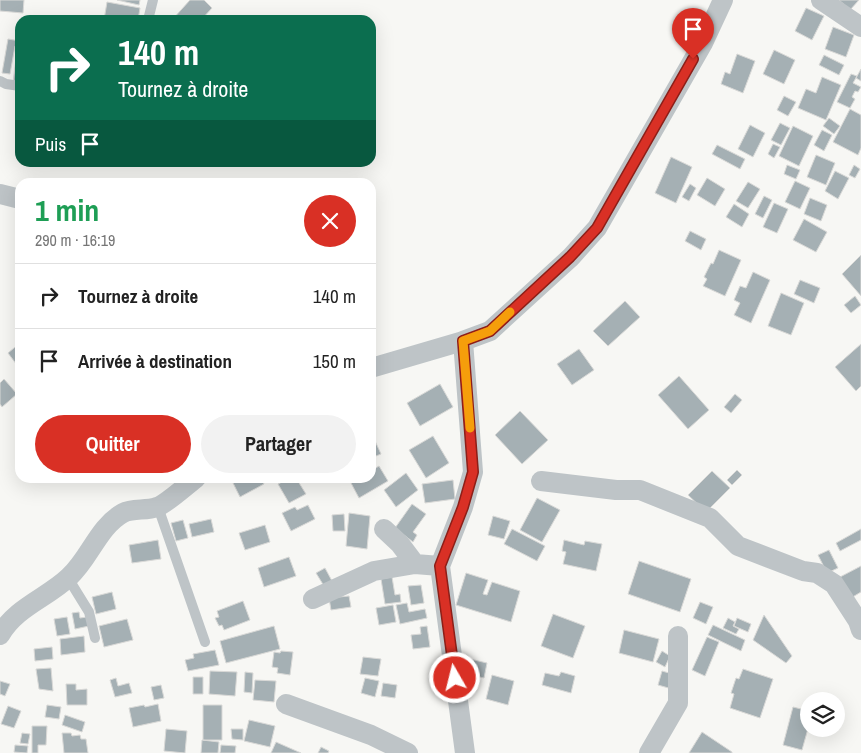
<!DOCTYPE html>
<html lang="fr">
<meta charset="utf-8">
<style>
body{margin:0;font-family:"Archivo Narrow",sans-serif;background:#f2f2f2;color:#222;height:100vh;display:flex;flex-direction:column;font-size:19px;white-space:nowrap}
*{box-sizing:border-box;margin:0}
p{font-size:16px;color:#767676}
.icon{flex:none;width:28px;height:28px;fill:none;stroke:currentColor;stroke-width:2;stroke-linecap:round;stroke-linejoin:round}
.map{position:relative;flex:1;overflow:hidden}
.side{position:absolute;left:15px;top:178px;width:361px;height:305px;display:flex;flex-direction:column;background:#fff;border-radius:15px;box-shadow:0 5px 20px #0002}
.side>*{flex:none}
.banner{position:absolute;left:15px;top:15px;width:361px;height:152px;border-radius:15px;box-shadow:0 5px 20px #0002;background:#0b6e4f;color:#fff;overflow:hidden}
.controls{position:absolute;left:800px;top:692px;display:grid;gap:10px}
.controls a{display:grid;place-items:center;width:45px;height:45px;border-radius:50%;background:#fff;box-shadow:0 5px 20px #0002;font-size:25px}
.pin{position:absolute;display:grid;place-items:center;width:42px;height:42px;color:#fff;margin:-51px -21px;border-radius:50% 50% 50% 0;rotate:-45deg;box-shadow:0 0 5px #0007}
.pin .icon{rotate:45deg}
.me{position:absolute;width:55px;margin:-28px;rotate:352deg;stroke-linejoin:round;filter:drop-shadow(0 0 4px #0008)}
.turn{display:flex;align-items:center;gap:18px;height:105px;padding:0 20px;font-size:22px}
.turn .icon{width:65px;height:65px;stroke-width:2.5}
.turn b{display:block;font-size:35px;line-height:42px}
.then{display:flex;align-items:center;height:48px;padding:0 20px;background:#0003;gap:10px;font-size:19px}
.round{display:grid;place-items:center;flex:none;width:52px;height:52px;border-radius:26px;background:#f2f2f2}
.head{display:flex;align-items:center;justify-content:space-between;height:85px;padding:0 20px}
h1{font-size:30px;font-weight:800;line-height:38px;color:#1e9e55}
.button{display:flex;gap:10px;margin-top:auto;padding:10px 20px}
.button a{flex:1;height:58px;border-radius:30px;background:#d93025;color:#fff;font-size:20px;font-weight:800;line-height:58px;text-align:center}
.button a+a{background:#f2f2f2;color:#222}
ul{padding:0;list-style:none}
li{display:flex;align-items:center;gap:15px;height:65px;padding:0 20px;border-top:1px solid #e0e0e0}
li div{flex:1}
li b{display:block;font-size:19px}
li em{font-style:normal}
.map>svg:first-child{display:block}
</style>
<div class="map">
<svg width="861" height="753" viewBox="0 0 861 753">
<rect width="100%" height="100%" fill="#f7f7f4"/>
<path fill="#a5b0b4" stroke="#d9d9d7" d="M0 0H24L23 13 0 11Z
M117 0H140L139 5Z
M190 0H204L212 8 201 20H172Z
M839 0H859L850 10Z
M107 2 140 8 138 20H104Z
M806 8 824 16 812 40 795 31Z
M833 27 854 35 846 57 825 49Z
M8 39 20 41V47L15 46 10 74 2 73Z
M17 50H20V84L13 83Z
M774 50 795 60 784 84 763 74Z
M737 54 755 61 743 93 721 84 725 72 730 74Z
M824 55 844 65 839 75 819 65Z
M861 69V81L856 78Z
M851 74 857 76 853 83 861 87 858 92 855 91 852 97 855 99 850 108 837 102Z
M822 77 841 85 826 120 798 108 806 89 816 93Z
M784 96 796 102 788 116 777 110Z
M850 109 861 115V148L858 155 833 142Z
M829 118 840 126 834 134 823 126Z
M780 123 790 128 781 145 771 140Z
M750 125 765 133 753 157 738 149Z
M793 126 813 136 799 166 779 156Z
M822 130 832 135 824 151 814 145Z
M773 144 780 147 774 158 768 154Z
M717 145 745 159 740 169 712 154Z
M816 155 835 163 826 185 807 177Z
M671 157 692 167 676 203 655 193Z
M787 165 800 170 796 179 784 174Z
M854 165 860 169 855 178 849 175Z
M835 171 849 178 838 199 825 191Z
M707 178 725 189 715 206 697 195Z
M795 181 810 188 800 209 785 202Z
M748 182 760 189 748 208 736 201Z
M690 184 696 188 689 201 682 197Z
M764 196 772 200 763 218 755 214Z
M810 198 827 205 821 221 804 214Z
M774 203 788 209 777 233 763 227Z
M734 204 749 214 742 227 726 217Z
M804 219 827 232 816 252 793 240Z
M690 231 706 239 701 250 685 241Z
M719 250 741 260 725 296 703 286 707 279 704 277 711 263 713 264Z
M861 255V296L842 274Z
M753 272 770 280 751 323 734 315 740 303 734 300 740 286 746 288Z
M800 280 820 288 814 303 794 294Z
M781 293 804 303 791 335 768 326Z
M855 296 861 305 851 313 844 305Z
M625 301 640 317 608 346 593 331Z
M20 343V369L8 353Z
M861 344V386L856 391 835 367Z
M579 349 594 370 572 385 557 364Z
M679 376 709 410 688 429 658 395Z
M4 379 17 394 2 407 0 404V383Z
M440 384 453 407 420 426 407 403Z
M735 394 742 400 731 413 724 407Z
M520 411 548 440 522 464 495 435Z
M433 436 449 463 426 478 409 450Z
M375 441 381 454 371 458V442Z
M379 466 388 481 359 498 351 483 360 478H371V471Z
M737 470 742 475 732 485 727 480Z
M712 471 730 488 706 512 688 495Z
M406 473 418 490 396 507 384 490Z
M234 478H261L264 484 240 497 231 479Z
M290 478H296L306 494 289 503 278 484Z
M453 480 455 499 425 503 422 484Z
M537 498 560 510 542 542 520 530Z
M412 504 426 514 413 532 417 535 413 542 395 528Z
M308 505 315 519 291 531 282 513 295 507 297 510Z
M349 513 370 516 367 549 346 546Z
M344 514 345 531H333L332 515Z
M493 516 510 521 504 539 488 535Z
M211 519 214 532 192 537 189 524Z
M183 520 188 538 176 541 171 523Z
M265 525 270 542 245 550 239 533Z
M512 529 545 546 537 561 504 544Z
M861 529V540L840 551 836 543Z
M158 540 161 559 132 563 129 545Z
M564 540 584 545 585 541 602 544 596 571 563 564 566 552 562 551Z
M829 550 838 568 827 573 818 555Z
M289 557 296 576 264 587 258 568Z
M639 561 691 579 680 612 628 594Z
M861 566V592L851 598 840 577Z
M325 568 332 581 324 586 316 573Z
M466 573 488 580 483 594 487 595 492 582 520 591 511 622 456 605Z
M392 577 395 595 400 594 401 602 385 604 381 579Z
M421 585 424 603 411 605 408 586Z
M112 592 116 609 96 614 92 597Z
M349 596 351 607 331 610 329 598Z
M243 601 250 620 224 630 222 625 219 626 215 618 219 617 217 611Z
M700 602 713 607 706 624 693 618Z
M407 603 409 612 425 609 427 618 400 624 396 605Z
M393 605 396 622 379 625 376 608Z
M79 612 80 618 87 617 89 626 75 629 72 613Z
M553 614 585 626 573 658 541 646Z
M764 615 792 656 786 663 753 640Z
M67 617 70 634 57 636 54 619Z
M728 618 735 622 733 626 739 629 736 634 723 628Z
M737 618 751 624 748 632 734 626Z
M127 619 133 640 104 647 99 626Z
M713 625 745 640 741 651 708 635Z
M274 626 280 649 226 663 220 641Z
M427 626 430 647 413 649 411 635 421 634 420 627Z
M624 630 659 639 653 662 619 653Z
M84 636 85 652 61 655 60 639Z
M707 637 719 642 705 676 692 670Z
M52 647 53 659 35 661 34 649Z
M215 650 219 665 188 671 185 660 194 658 193 654Z
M281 651 293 652 290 675 277 673 278 668 272 667 274 652 280 653Z
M662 651 670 656 665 667 656 662Z
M363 657 381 659 378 676 360 674Z
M470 659 487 663 484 678 466 674Z
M51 668 53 691 39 689 36 669Z
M743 669 773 679 760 718 730 708 734 694 731 693 736 678 739 679Z
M210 671 237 672 235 696 209 694Z
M662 671 676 675 672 689 658 685Z
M245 672 253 673 252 693 244 692Z
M561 672 575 676 571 693 542 685 545 673 559 676Z
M492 675 514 681 508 705 486 699Z
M193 677H203V694H193Z
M116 678 118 686 129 683 132 693 115 697 110 680Z
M365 678 379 681 375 697 361 693Z
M255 680 276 681 274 702 253 700Z
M0 681 10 684 5 696 0 694Z
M383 683 397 685 395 698 381 696Z
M66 684H76V690L87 689V705H67Z
M161 685 164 698 154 700 151 687Z
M158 704 161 721 133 727 129 708 144 705 145 707Z
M47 705 61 707 59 719 45 717Z
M203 705H222V740H203Z
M8 706 21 711 14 728 1 724Z
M793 707 809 711V725L802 750 783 745Z
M65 715 85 722 82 732 62 725Z
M249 720 275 726 270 747 244 741Z
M32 726H47L46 745H38V753H32Z
M166 729 187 731 185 753 164 751Z
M231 729H243V740L232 739Z
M702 732 732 752V753H689Z
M22 733 30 734 28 744 20 743Z
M62 733H71L72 736 80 735 81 739H86L88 753H64Z
M202 740 219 742 218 753H201Z
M276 742 301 753H271Z
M15 745 28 746 27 753 14 752Z
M221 745 236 746 235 753H220Z
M321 747 329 751 328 753H318Z"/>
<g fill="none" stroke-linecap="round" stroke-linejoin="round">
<path stroke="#bec4c7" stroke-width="10" d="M148 20 153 0
M0 81 6 84 20 86
M158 507 205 642
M68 578 89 612 95 638"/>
<path stroke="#bec4c7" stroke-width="20" d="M821 0 861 27
M0 194 20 199
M371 368 463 341
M541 481 616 490H640L710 518 738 546 803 571 817 573 834 584 858 621 861 630
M384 529 400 544 415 564
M313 599 374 571 415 564 440 566
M0 635C16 607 47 598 69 577 90 558 98 527 123 513 133 508 146 511 157 507 166 504 187 485 196 478
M286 704 371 735 408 753
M465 753 440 566 463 507 473 472 463 341 490 331 571 257 597 228 703 43 723 0
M649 753 678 703V636"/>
</g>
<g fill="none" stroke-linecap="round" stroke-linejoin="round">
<defs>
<path id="route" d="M455 678 440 566 463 507 473 472 463 341 490 331 570 257 597 228 693 59"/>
</defs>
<use href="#route" stroke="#8d1f18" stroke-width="12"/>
<use href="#route" stroke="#d93025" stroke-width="9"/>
<path stroke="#f59e0b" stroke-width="9" d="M470 428 463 341 490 331 510 312"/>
</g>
</svg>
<div class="controls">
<a><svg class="icon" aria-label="layers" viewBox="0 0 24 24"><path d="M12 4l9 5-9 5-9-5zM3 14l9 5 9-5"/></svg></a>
</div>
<div class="pin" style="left:693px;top:59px;background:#d93025"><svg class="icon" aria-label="arrive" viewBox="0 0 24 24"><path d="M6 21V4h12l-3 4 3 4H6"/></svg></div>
<svg class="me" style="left:455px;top:678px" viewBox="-20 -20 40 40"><circle r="17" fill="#d93025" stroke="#fff" stroke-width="3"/><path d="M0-11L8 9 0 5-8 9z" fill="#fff"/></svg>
<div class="banner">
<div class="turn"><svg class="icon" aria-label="right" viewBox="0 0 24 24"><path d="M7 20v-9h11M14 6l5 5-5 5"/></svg><div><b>140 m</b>Tournez à droite</div></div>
<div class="then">Puis<svg class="icon" aria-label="arrive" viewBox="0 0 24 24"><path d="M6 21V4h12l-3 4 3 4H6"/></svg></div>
</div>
<section class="side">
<div class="head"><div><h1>1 min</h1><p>290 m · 16:19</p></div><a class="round" style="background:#d93025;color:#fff"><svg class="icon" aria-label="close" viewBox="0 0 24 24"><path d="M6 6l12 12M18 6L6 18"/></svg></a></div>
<ul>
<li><svg class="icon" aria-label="right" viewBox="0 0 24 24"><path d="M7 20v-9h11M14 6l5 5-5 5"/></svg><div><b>Tournez à droite</b></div><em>140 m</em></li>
<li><svg class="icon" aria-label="arrive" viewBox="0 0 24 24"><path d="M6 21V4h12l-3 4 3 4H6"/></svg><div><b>Arrivée à destination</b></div><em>150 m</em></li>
</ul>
<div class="button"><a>Quitter</a><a>Partager</a></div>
</section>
</div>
